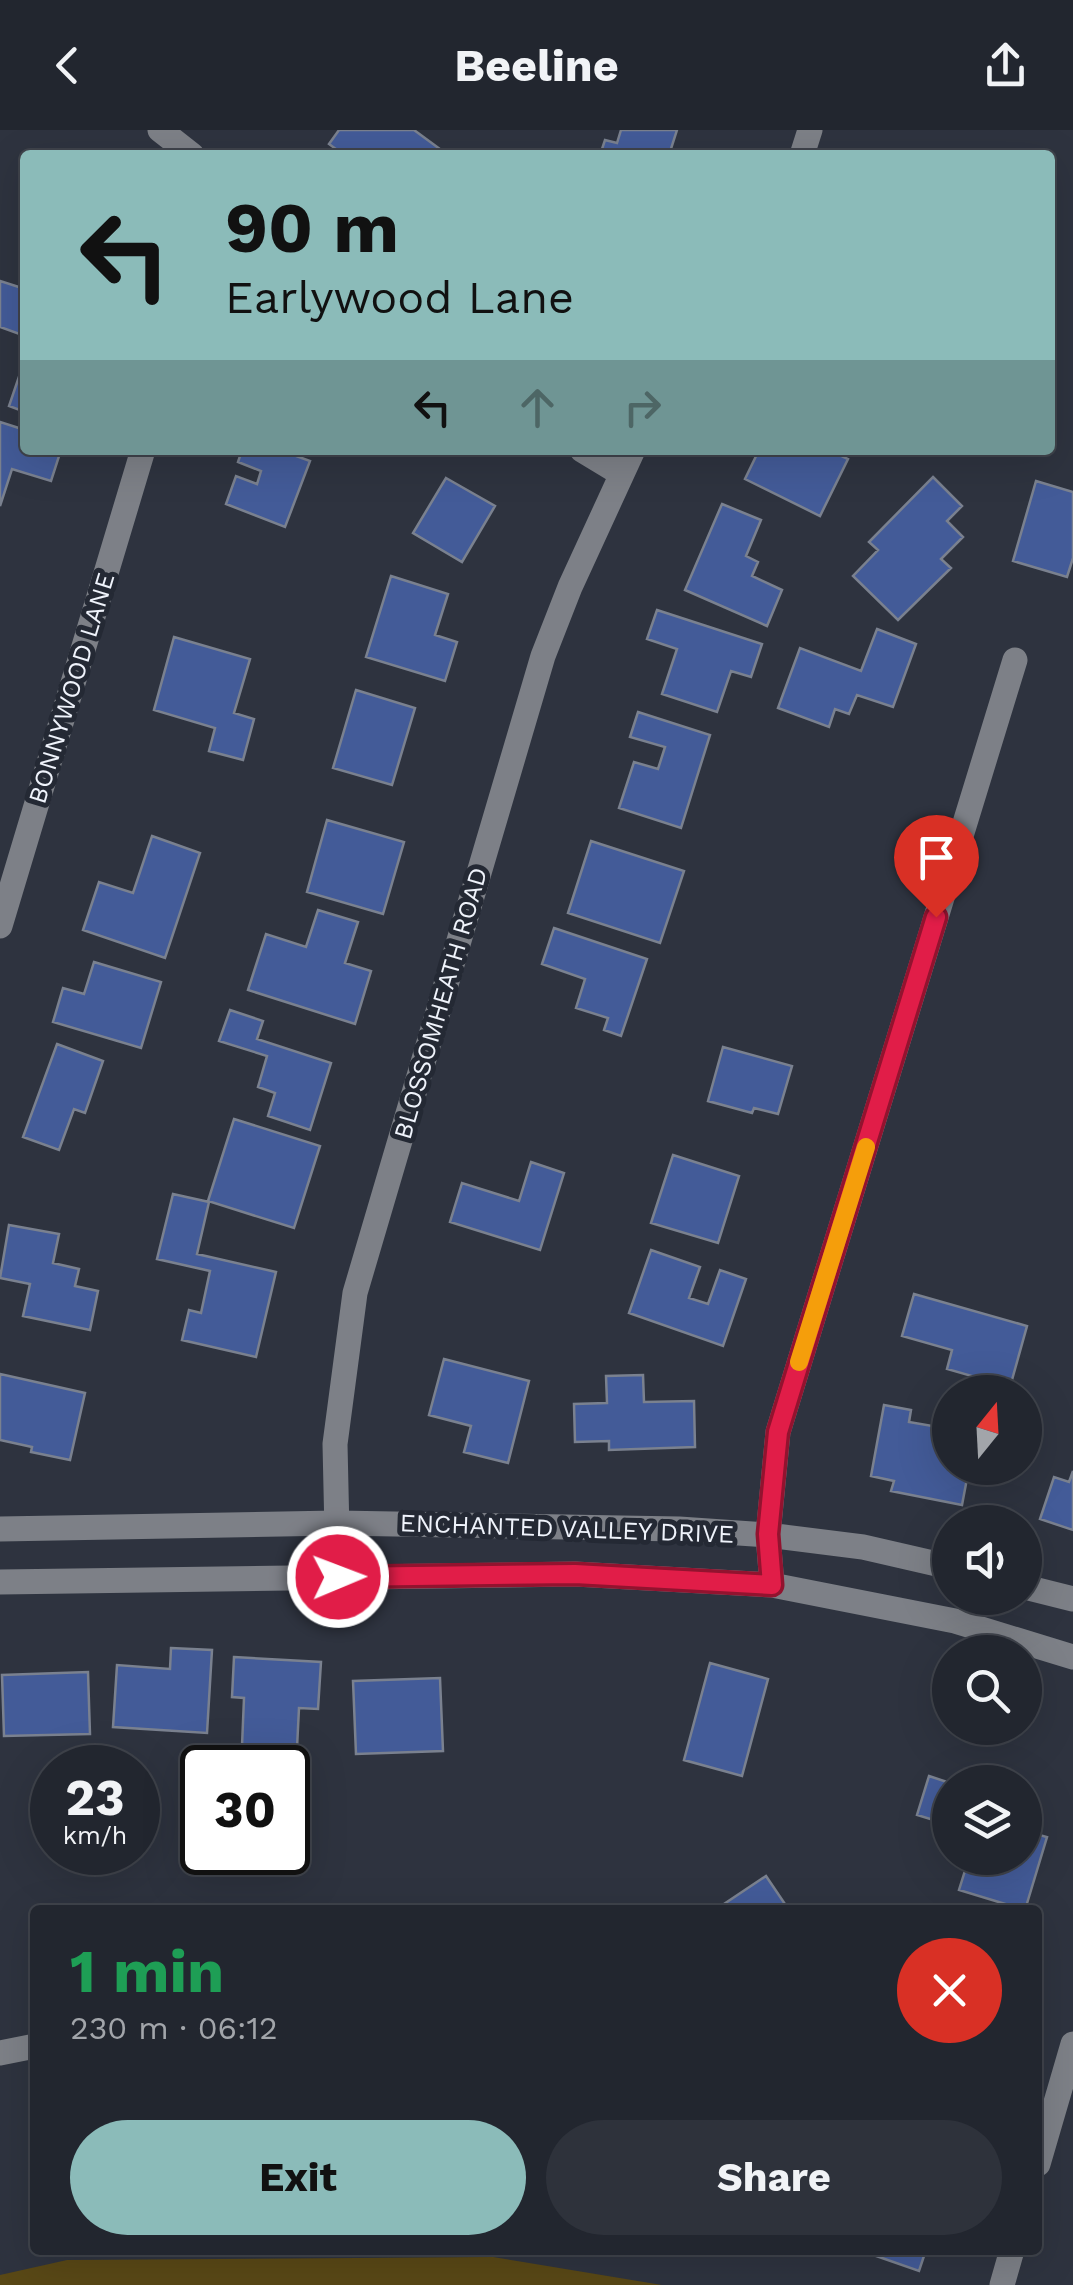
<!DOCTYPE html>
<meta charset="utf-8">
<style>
body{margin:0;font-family:"Work Sans",sans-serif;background:#2e323b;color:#f1f3f6;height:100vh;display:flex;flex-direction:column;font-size:38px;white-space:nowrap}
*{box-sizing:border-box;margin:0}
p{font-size:32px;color:#a2a5aa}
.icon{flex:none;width:55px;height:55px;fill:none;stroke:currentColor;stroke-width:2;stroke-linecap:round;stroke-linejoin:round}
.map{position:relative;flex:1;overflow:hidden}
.panel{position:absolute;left:30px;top:1775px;width:1012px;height:350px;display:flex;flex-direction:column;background:#22262f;border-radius:10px;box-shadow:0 10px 40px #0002,0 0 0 2px #3f434b}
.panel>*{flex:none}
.hud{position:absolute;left:20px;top:20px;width:1035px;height:305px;border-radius:10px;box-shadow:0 10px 40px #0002,0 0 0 2px #3f434b;background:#8bbbb9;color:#111;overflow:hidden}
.needle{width:65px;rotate:18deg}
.tools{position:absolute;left:932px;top:1245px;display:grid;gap:20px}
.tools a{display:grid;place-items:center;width:110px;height:110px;border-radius:50%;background:#22262f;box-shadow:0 10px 40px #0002,0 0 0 2px #3f434b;font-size:50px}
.speed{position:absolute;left:30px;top:1615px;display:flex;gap:20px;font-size:50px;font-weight:700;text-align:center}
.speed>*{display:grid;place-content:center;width:130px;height:130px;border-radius:50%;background:#22262f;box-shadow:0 10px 40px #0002,0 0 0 2px #3f434b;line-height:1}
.speed small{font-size:25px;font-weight:400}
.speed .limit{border:5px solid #111;border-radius:15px;background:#fff;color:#111}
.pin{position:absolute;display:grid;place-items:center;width:85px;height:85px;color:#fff;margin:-102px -42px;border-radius:50% 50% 50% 0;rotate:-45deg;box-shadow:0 0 10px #0007}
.pin .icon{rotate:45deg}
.me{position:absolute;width:110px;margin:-55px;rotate:89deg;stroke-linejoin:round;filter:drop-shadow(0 0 8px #0008)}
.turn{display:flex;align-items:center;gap:35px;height:210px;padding:0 40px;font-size:45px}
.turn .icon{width:130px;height:130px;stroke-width:2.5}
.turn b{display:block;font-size:70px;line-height:85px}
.lanes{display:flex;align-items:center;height:95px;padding:0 40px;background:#0003;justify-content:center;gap:50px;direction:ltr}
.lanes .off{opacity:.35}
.round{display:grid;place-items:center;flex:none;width:105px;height:105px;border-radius:52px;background:#2e323b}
.summary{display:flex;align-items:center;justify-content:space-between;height:170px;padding:0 40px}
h1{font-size:60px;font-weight:700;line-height:75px;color:#1e9e55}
.cta{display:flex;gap:20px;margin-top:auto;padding:20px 40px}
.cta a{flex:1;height:115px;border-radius:60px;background:#8bbbb9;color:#111;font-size:40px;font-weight:700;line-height:115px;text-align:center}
.cta a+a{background:#2e323b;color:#f1f3f6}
header{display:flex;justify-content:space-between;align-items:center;height:130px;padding:0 40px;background:#22262f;font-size:45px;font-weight:700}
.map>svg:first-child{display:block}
</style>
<header><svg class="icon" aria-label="back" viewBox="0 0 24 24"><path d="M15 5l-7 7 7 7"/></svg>Beeline<svg class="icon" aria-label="share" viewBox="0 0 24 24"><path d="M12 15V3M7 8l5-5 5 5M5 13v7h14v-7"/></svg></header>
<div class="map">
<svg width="1073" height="2155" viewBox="0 0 1073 2155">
<rect width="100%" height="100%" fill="#2e333f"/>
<path fill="#594816" d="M493 2127 662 2155H0V2145L67 2130Z"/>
<path fill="#435b98" stroke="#7a818f" stroke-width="2.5" d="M339 0H414L448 25H344L329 14Z
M621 0H677L669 25 645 21 644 25H600L605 10 617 13Z
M0 151 25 159V206L0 197Z
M25 229V282L9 276Z
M0 292 25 300V320H61L51 351 12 339 0 376Z
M242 320H280L310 331 285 397 226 374 236 346 257 354 261 341 238 332Z
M759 320H829L848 329 820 386 745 349Z
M933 347 962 376 947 391 963 407 941 429 951 438 898 490 853 446 878 420 869 412Z
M446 348 495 376 462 432 413 403Z
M1036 351 1073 362V428L1067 447 1013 431Z
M722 374 761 390 746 426 758 432 752 446 782 460 767 496 685 460Z
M391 446 448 464 435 505 457 512 445 551 366 527Z
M657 480 762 514 751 547 731 541 717 582 662 564 677 519 647 509Z
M877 499 916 514 893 577 857 565 849 584 835 579 829 597 778 578 800 518 861 541Z
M174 507 250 529 234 583 254 589 243 630 209 621 215 598 154 580Z
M356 560 415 578 392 655 333 638Z
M638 582 710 605 681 698 619 678 634 632 658 639 665 617 630 607Z
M327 690 404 712 383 784 307 762Z
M152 706 200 723 165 828 83 800 99 752 133 763Z
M591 711 684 741 660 813 568 783Z
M318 780 358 792 345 833 371 841 355 894 248 860 266 804 306 817Z
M554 798 647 829 621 906 604 900 608 888 576 878 585 849 542 834Z
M94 832 161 852 141 918 53 892 63 858 84 864Z
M230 880 263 891 257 909 331 933 310 1000 268 986 275 963 258 957 267 926 219 911Z
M57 914 103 931 85 983 74 979 59 1020 23 1007Z
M723 917 792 936 778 984 754 978 752 983 708 971Z
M234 989 320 1016 294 1098 208 1071Z
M673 1025 739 1046 718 1113 651 1093Z
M531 1032 564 1043 540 1120 450 1092 462 1053 519 1071Z
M173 1064 209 1072 197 1124 276 1142 256 1227 182 1210 189 1180 201 1183 210 1141 157 1129Z
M9 1095 59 1104 53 1133 79 1139 75 1156 98 1161 90 1200 23 1186 30 1154 0 1148Z
M651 1120 700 1137 689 1168 708 1174 720 1140 746 1149 723 1216 629 1183Z
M914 1164 1027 1196 1010 1257 947 1239 952 1220 902 1206Z
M444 1229 529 1251 508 1333 464 1322 471 1296 429 1285Z
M0 1244 85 1263 70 1330 31 1322 32 1317 0 1310Z
M643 1245 644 1272 694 1271 695 1317 609 1320V1311L575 1312 574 1274 607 1273 606 1246Z
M884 1275 911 1280 909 1292 950 1299V1338H969L962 1375 891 1361 894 1351 871 1346Z
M1073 1341V1400L1040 1389 1054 1347 1069 1352Z
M171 1518 212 1520 207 1603 113 1597 117 1535 170 1539Z
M234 1527 321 1532 318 1579 299 1578 297 1618 242 1616 244 1568 232 1567Z
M710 1533 768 1549 742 1646 684 1630Z
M88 1542 90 1604 4 1606 2 1545Z
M440 1548 443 1621 356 1624 353 1551Z
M929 1646 950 1653V1695L917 1685Z
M1025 1701 1047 1707 1025 1780 959 1760 969 1728H1025Z
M766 1746 789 1780H715Z
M859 2120H926L919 2141Z"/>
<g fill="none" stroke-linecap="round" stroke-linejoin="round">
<path stroke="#7d8087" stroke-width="25" d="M160 0 192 25
M802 25 810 0
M582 320 620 343
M0 796 143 320
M0 1399 337 1393 679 1399 768 1405 863 1417 950 1437
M338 1447 335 1314 355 1163 543 526 570 457 633 320
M0 1452 575 1444 772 1455 955 1491 1073 1527
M772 1455 768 1405 778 1302 1015 530
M1025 1457 1073 1469
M0 1923 35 1916
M1038 2034 1073 1914
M1002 2155 1012 2120"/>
</g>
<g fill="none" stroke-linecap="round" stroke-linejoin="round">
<defs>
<path id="route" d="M338 1447 575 1444 772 1455 768 1404 778 1302 936 787"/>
</defs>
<use href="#route" stroke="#92132f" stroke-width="25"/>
<use href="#route" stroke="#e11d48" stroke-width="18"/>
<path stroke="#f59e0b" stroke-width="18" d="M799 1232 866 1017"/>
</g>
<g text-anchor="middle" stroke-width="10" stroke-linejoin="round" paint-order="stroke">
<g font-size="25" fill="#eff3fb" stroke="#242934">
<text transform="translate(71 558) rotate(-73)" y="9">BONNYWOOD LANE</text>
<text transform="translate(440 873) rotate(-74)" y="9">BLOSSOMHEATH ROAD</text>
<text transform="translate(567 1398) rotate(2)" y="9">ENCHANTED VALLEY DRIVE</text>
</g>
</g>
</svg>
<div class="tools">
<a><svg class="needle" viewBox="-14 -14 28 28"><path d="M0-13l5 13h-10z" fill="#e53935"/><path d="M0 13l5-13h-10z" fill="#a2a5aa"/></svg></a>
<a><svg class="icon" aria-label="sound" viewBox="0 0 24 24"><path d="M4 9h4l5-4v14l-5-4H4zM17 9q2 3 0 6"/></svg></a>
<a><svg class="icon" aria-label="search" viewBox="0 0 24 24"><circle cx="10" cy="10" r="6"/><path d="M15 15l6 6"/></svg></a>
<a><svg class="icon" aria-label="layers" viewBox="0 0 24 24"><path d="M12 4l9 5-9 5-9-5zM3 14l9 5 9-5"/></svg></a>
</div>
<div class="speed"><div>23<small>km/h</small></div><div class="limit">30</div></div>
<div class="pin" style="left:936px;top:787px;background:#d93025"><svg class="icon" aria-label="arrive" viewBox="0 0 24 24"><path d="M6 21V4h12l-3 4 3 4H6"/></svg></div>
<svg class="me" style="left:338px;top:1447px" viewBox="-20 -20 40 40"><circle r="17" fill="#e11d48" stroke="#fff" stroke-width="3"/><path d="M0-11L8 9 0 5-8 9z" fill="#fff"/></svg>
<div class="hud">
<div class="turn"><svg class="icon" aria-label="left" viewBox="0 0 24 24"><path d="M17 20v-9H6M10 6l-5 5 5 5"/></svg><div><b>90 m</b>Earlywood Lane</div></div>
<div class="lanes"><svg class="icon" aria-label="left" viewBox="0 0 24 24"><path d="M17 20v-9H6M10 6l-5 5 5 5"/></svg><svg class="icon off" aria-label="ahead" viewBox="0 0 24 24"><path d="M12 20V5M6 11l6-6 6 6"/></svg><svg class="icon off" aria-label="right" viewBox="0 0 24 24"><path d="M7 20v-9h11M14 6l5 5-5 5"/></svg></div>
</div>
<section class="panel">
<div class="summary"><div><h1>1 min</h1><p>230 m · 06:12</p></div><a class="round" style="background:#d93025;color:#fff"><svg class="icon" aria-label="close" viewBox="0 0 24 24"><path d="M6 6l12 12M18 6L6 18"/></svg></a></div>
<div class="cta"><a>Exit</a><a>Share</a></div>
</section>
</div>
